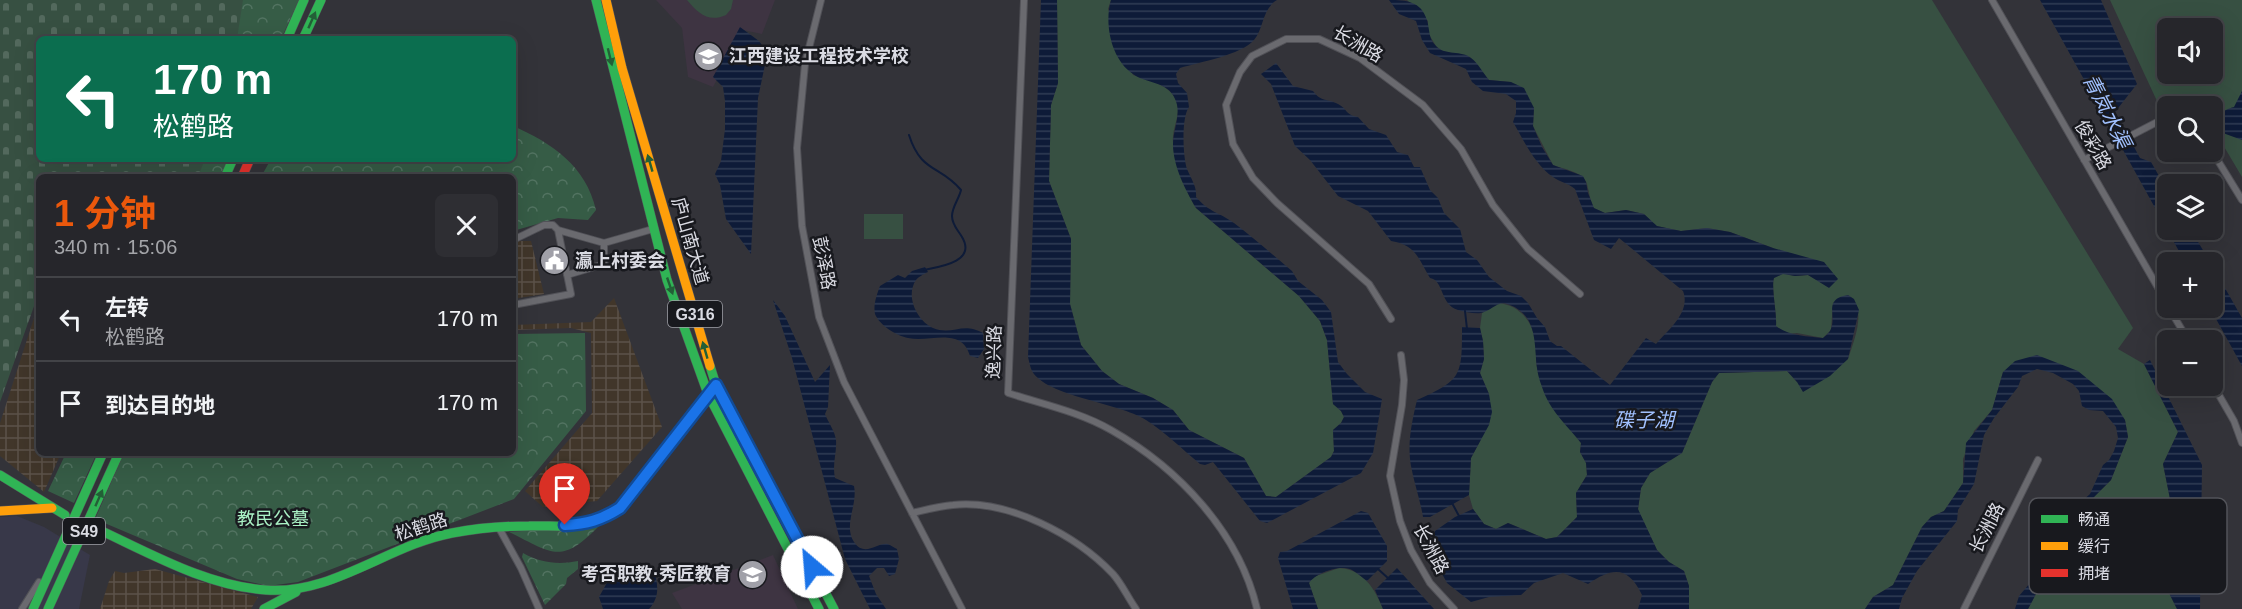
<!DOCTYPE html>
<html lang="zh">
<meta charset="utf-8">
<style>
body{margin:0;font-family:Arial,"Noto Sans SC",sans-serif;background:#2e2e33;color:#f1f3f6;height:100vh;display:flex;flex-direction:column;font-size:22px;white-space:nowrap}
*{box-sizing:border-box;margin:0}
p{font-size:20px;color:#a4a5a9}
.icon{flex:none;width:33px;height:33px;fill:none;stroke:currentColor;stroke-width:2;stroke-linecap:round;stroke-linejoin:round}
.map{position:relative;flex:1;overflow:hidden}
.drawer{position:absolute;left:36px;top:174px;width:480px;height:282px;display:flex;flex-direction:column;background:#26262b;border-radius:9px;box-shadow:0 6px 24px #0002,0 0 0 2px #424347}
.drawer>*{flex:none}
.top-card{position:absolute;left:36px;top:36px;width:480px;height:126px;border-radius:9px;box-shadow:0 6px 24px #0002,0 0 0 2px #424347;background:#0b6e4f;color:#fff;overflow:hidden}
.buttons{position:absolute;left:2157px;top:18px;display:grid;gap:12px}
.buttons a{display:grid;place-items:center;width:66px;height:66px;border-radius:9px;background:#26262b;box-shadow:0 6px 24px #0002,0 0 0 2px #424347;font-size:30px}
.pin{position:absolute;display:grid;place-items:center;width:51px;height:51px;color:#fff;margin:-62px -26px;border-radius:50% 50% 50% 0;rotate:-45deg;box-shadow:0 0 6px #0007}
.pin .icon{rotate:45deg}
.me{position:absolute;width:66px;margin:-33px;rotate:333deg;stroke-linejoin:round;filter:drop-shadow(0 0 4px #0008)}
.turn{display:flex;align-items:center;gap:21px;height:126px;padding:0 18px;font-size:27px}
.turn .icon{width:78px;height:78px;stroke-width:2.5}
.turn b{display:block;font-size:42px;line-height:51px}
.round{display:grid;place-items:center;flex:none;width:63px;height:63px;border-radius:9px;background:#2e2e33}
.summary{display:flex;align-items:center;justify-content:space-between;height:102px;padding:0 18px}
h1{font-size:36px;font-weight:700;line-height:45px;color:#ea580c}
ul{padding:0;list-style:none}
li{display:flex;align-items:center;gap:18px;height:84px;padding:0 18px;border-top:2px solid #424347}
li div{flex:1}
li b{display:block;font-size:22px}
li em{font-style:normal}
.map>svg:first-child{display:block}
</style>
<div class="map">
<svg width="2242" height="609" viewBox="0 0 2242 609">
<defs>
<pattern id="industrial-grid" width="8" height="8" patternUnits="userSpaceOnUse" patternTransform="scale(1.5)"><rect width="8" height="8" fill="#41362a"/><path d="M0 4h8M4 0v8" fill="none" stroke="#5c5249"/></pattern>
<pattern id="forest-crowns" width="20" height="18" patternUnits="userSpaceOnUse" patternTransform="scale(1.5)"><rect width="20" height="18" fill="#365c46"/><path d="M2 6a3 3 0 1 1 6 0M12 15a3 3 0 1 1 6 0" fill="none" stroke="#527361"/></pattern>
<pattern id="cemetery-stones" width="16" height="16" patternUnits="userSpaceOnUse" patternTransform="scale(1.5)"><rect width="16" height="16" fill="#375042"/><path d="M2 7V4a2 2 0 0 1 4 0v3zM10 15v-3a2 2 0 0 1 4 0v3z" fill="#53695d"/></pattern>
<pattern id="water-rules" width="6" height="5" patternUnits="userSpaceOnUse" patternTransform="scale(1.5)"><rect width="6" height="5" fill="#0e1b38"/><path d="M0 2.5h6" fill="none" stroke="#303c55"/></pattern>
</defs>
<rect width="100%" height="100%" fill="#333339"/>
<path fill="#383849" d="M17 516 44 527 90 555 79 609H0V517Z"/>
<path fill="url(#industrial-grid)" d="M513 241H531L544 294 513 299Z
M614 298 662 427 597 501 543 507 525 491 592 413 591 333 571 328 513 330V325L591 322Z
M34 318 39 319V453H61L44 492 0 456V423Z
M155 569 258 597 251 609H100L109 581 115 571 124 573Z"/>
<path fill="#3e3442" d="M656 0H775L762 34 743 30 713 87 688 77 682 28Z
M773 555 798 609H682L672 593Z"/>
<path fill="#375042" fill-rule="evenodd" d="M687 0H733L731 9 726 15C708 23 698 13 687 0Z
M1057 0H1111L1108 9 1133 75C1151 81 1177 86 1178 109 1178 120 1172 131 1173 142 1173 159 1187 193 1196 208L1299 296 1320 321 1327 340 1333 404 1341 411 1344 417 1341 423 1333 430 1334 451 1331 457 1276 497 1266 496 1244 458 1189 430 1173 410 1153 398 1119 384 1102 371 1081 345 1070 304 1071 239 1049 181 1051 105 1058 83Z
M1407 0H1932L2133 328 2118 349 2144 364 2178 432 2163 464 2172 509 2165 572 2169 593 2177 609H2028L2037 592 2038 568 2051 557 2064 527 2111 480 2128 437 2125 420 2037 355 2003 372 1992 410 1974 431 1963 459V483L1944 511 1931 517 1922 527 1893 585 1873 597 1865 609H1689V586L1684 571 1669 562 1657 550 1638 510 1641 488 1650 473 1682 453 1712 382 1719 373 1787 371 1797 382 1848 359C1854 340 1868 308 1848 295L1833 303 1831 330 1823 338 1797 333 1786 334 1776 326C1777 313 1771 287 1774 278L1783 273 1795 276 1808 275 1829 287 1773 248 1730 232 1707 228 1681 231 1656 226 1644 214 1626 210 1605 213 1593 208C1590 199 1589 192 1587 184 1584 172 1563 169 1553 165L1533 126 1534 108 1511 82 1489 80 1470 57 1442 51 1436 46 1428 33V21Z
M2110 0H2242V177L2213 128 2212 106H2168L2167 114H2163ZM2168 28H2212V74H2168Z
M864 214H903V239H864Z
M1498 303C1520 305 1533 322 1536 343 1537 352 1535 363 1538 371 1547 397 1564 422 1581 443L1580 452 1586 463 1587 475 1576 493 1577 517 1557 537 1546 539 1508 523 1496 529 1484 524 1473 509 1469 495 1471 458 1479 443 1489 394 1480 373 1484 359 1483 341 1480 328 1482 313Z
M1339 568C1363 569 1375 589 1383 609H1318L1309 583 1313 577Z"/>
<path fill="url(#forest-crowns)" d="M241 0H299L281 39H234Z
M513 126C552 143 586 166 596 210L588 220 558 218 513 231V177H261L271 159H513Z
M197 159H228L220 177H189Z
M585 333 586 411 514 499 298 582 268 586 237 579 95 519 124 453H513V334Z
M66 453H97L74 503 48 491Z
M600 525C561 565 554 554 509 532Z
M523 553C541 563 558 565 578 561V569L567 578 566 584 545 605 522 557Z"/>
<path fill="url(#cemetery-stones)" d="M0 0H243L237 39H39V159H205L198 177H39V292L0 402Z"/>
<path fill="url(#water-rules)" d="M1041 0H1057L1058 83 1051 105 1049 181 1071 239 1070 304 1081 345 1102 371 1119 384 1153 398 1173 410 1189 430 1244 458 1266 496 1276 497 1331 457 1334 451 1333 430 1341 423 1344 417 1341 411 1333 404 1327 340 1320 321 1299 296 1196 208C1185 189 1173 166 1173 144 1173 129 1182 113 1175 99 1168 81 1146 84 1133 74 1111 59 1104 24 1111 0H1277C1262 9 1264 28 1254 40 1241 55 1200 62 1180 68L1176 74 1178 83 1187 93 1189 107C1181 118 1183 157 1187 169 1191 179 1197 186 1196 197 1210 213 1219 212 1234 223 1254 238 1273 255 1292 271L1298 281 1322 300 1331 312 1338 362 1347 374 1365 392 1382 399 1373 453 1361 473 1267 523 1260 521 1213 462 1205 465 1200 464C1183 450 1165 432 1146 420 1118 402 1047 397 1032 371 1030 367 1029 361 1028 357Z
M1389 0C1406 0 1421 1 1427 20 1430 30 1428 38 1436 46 1445 56 1462 50 1471 58 1478 63 1483 73 1489 80L1511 82 1524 88 1534 108 1533 126 1542 147 1553 165 1583 176 1586 182 1588 193 1594 208 1605 213 1626 210 1644 214 1657 226 1681 231 1707 228 1730 232 1773 248 1824 262 1838 279 1829 288 1808 275 1795 276 1783 274 1774 278C1771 287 1777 313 1776 326 1789 336 1807 336 1823 338 1825 336 1828 334 1830 331 1838 316 1822 299 1848 295L1854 299 1859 310 1848 359 1830 376 1803 392 1797 382 1787 371 1719 373 1712 382 1682 453 1650 473 1641 488 1638 509 1657 550 1669 562 1684 571 1689 586V609H1638L1642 595C1628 566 1613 567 1588 584L1563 573 1534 583 1521 595 1489 597 1471 602 1447 583 1440 570V553L1434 536 1435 531 1455 517 1473 509 1484 524 1496 529 1508 523 1546 539 1557 537 1577 517 1576 493 1587 475 1586 463 1580 452 1581 443C1569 428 1552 412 1545 395 1542 387 1538 377 1537 368 1534 345 1538 316 1510 305 1498 299 1492 311 1481 313 1474 314 1465 312 1458 310 1440 305 1444 280 1430 278 1418 258 1416 245 1391 241L1368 211 1338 196 1310 160 1295 146 1271 84 1261 74 1276 63 1293 86 1313 91C1322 103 1327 98 1338 104 1348 109 1345 115 1358 117L1369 129 1386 135 1397 152 1408 155 1414 167H1420L1430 190 1438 198 1444 213 1460 229 1466 252 1477 260 1489 277 1507 291 1521 296 1528 303 1537 318 1545 327 1550 341 1557 346H1561L1610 385 1646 338 1656 344C1669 329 1691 312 1683 291L1619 238 1611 249 1594 240 1575 189C1568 183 1560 182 1553 177 1535 165 1524 141 1513 122L1516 113V101L1506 94 1483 91 1472 82 1466 69 1430 53 1422 40 1416 21 1399 14Z
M2040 0H2101L2137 84 2115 112 2140 158 2151 162 2167 190 2168 230H2191L2210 262H2185Z
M740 27 759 41 764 48 766 60 758 98 751 254 726 219 720 185 715 174 721 161 725 129V101L723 87 713 77Z
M2242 91V140L2212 129C2212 117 2223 110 2234 107Z
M925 267 928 272C924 274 918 277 916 280 905 296 917 321 933 328 953 336 962 321 983 333L984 349 978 358 970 356C961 326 930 343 908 338 897 336 879 325 875 314 873 305 877 294 880 286L898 275 905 278 912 271Z
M2213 267 2242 318V366L2210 308H2212Z
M773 300 785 316 815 382 830 365 828 407 825 414C828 422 835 431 836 440 837 453 832 464 835 478L854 486C858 505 843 525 854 542 865 558 877 542 888 544 890 545 895 548 897 549L899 559 895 574 889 576 884 568H877L869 576 876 594 886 609H870L845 559 792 358Z
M1462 327 1480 328 1483 341 1484 359 1480 373 1489 394 1492 412 1489 425 1471 458 1469 495 1430 517H1423C1420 499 1414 483 1411 466 1407 444 1412 421 1417 400 1462 380 1462 376 1462 327Z
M2037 355 2078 371 2112 399 2125 420 2128 437 2111 480 2064 527 2051 557 2038 568 2037 592 2028 609H2015L2019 596 2030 583 2032 563 2048 549 2053 530 2061 520 2090 494 2103 465 2109 460 2114 451 2118 438 2116 427 2103 411 2089 410 2082 406 2079 391 2073 384 2053 373 2037 369 2022 376 2018 387 1994 418 1984 435 1974 484 1958 510 1957 521 1917 571 1902 598 1899 609H1865L1873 597 1893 585 1922 527 1931 517 1944 511 1963 483 1966 443 1992 410 2003 372 2015 361Z
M2150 360 2202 465 2200 609H2177L2169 593 2165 572 2172 509 2163 464 2178 432 2144 364Z
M1361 511 1368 513 1387 546V561L1367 581C1363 578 1357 573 1352 570 1340 564 1316 573 1309 583L1318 609H1293L1278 558 1280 552 1287 551Z
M628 565 652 567C658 581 661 596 649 609H603L599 597 609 579Z
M1397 568 1434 609H1383L1375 590Z"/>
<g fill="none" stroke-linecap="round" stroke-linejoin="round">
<path stroke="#0e1b38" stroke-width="2" d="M909 135C921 173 940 165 961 190 959 199 952 207 952 216 952 225 958 230 962 237 977 262 939 267 924 270
M1465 311 1467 329
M1452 503 1459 516
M1378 569 1389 579"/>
<defs>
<path id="street" d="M821 0 805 64 797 148 802 226 819 317 844 382 962 609
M1024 0 1008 393C1042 404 1080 412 1111 430 1178 468 1239 532 1257 609
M1992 0 2168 305
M2212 151 2242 200
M2084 160 2161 120 2168 122
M513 240 544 225H553L558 230 604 243 653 229
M567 275 604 264V243
M513 305 571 294 558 230
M2169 308 2188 340
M1391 319 1369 284 1277 203 1253 178 1233 144 1226 105 1240 72 1252 56 1286 39H1319L1360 58 1423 105 1461 149 1493 205 1528 249 1580 294
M1401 355 1404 380 1402 405 1390 476 1400 521 1411 550 1430 583 1454 609
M2212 383 2234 421 2242 443
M912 513C925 510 939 506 953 505 1008 499 1076 535 1113 574 1122 584 1128 598 1136 609
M499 528 521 568 539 609
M22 609 39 582
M1964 609 2038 460"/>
<path id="fast" d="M596 0 667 280 708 394 819 609
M287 39 304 0
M303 39 321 0
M225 177 233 159
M710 366 716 385 834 609
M0 475 65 515
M91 526C146 551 205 586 266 590 333 595 388 545 452 533 477 528 503 526 529 526 552 525 584 530 605 518 629 505 646 475 662 454
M33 609 103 453
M48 609 119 453
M264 609 296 592"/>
<path id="slow" d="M606 0 622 68 710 366
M662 454 710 392
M0 511 52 508"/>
<path id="jam" d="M242 177 250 159"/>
</defs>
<use href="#street" stroke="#515157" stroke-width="8"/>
<use href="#fast" stroke="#515157" stroke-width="10"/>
<use href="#slow" stroke="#515157" stroke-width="10"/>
<use href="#jam" stroke="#515157" stroke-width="10"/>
<use href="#street" stroke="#6a6a6f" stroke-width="6"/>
<use href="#fast" stroke="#30b455" stroke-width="9"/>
<use href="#slow" stroke="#ff9f0a" stroke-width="9"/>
<use href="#jam" stroke="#e5322d" stroke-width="9"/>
</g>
<defs><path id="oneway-solid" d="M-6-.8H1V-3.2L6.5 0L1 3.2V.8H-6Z" transform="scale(1.5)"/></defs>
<g fill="#235f37">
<use href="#oneway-solid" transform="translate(312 20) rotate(-66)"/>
<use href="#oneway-solid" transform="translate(610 57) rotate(76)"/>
<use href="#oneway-solid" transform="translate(650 163) rotate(-106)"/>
<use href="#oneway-solid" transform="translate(670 286) rotate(71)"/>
<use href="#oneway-solid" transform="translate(705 350) rotate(-106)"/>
<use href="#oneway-solid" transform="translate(99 498) rotate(-66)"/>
</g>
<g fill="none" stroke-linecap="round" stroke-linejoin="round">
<defs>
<path id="route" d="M565 525C587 524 601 520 620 508L716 385 812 567"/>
</defs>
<use href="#route" stroke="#114b97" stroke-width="15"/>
<use href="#route" stroke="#1a73e8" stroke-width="10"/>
</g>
<defs>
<symbol id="school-disc" viewBox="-11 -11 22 22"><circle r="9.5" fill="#a0a0a8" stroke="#18191e"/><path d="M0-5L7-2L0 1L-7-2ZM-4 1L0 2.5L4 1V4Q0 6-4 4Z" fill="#fff"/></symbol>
<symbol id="civic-disc" viewBox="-11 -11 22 22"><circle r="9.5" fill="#a0a0a8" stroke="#18191e"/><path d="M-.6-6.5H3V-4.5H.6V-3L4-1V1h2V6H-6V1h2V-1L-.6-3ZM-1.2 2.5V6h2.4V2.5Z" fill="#fff"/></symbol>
<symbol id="university-disc" viewBox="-11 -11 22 22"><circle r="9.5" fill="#a0a0a8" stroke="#18191e"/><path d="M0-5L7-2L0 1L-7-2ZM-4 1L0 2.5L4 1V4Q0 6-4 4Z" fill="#fff"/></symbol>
</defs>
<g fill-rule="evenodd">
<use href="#school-disc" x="692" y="40" width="33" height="33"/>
<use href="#civic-disc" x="538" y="244" width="33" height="33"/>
<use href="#university-disc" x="736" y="558" width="33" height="33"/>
</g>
<g text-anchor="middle" stroke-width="5" stroke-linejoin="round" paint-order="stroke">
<g fill="#18191e" stroke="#a0a1a8" stroke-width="1.5">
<rect x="668" y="301" width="54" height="26" rx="4.5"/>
<rect x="63" y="518" width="42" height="26" rx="4.5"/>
</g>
<g font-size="16" font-weight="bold" fill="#dadbe3">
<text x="695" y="320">G316</text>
<text x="84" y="537">S49</text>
</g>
<g font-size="18" fill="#dadbe3" stroke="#18191e">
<text transform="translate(1358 44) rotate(30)" y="6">长洲路</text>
<text transform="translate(2093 145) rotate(60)" y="6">俊彩路</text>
<text transform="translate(690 241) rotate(74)" y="6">庐山南大道</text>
<text transform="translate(824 263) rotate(79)" y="6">彭泽路</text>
<text transform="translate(994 352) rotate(-88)" y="6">逸兴路</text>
<text transform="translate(421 527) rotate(-18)" y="6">松鹤路</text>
<text transform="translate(1987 528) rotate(-63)" y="6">长洲路</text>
<text transform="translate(1431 549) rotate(62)" y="6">长洲路</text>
</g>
<g font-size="18" font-weight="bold" fill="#dadbe3" stroke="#18191e" text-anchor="start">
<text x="729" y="62">江西建设工程技术学校</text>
<text x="575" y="267">瀛上村委会</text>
<text x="731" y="580" text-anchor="end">考否职教·秀匠教育</text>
</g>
<g font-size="18" fill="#aaf2c5" stroke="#18191e">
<text x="273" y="525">教民公墓</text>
</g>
<g font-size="20" font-style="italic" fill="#a0c0fe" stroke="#18191e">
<text transform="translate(2107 111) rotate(63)" y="7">青岚水渠</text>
<text x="1644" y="427">碟子湖</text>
</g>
</g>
<rect x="2029" y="498" width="198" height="96" rx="9" fill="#18191e" stroke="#525359" stroke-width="1.5"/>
<rect x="2041" y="515" width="27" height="8" fill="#30b455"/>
<rect x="2041" y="542" width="27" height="8" fill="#ff9f0a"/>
<rect x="2041" y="569" width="27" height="8" fill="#e5322d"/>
<g font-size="16" fill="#dadbe3">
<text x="2078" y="525">畅通</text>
<text x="2078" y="552">缓行</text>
<text x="2078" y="579">拥堵</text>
</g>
</svg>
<div class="buttons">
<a><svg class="icon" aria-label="sound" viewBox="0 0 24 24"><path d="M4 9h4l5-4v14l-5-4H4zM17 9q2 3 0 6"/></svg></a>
<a><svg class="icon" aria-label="search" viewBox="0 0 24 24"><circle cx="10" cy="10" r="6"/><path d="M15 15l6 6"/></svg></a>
<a><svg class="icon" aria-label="layers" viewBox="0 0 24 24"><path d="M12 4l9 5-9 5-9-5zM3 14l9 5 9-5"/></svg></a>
<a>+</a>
<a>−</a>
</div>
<div class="pin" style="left:565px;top:525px;background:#d93025"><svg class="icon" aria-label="arrive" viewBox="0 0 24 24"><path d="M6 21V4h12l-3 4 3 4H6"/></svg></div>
<svg class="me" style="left:812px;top:567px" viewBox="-20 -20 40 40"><circle r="19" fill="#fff"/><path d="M0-13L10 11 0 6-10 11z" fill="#1a73e8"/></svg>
<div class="top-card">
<div class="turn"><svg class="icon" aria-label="left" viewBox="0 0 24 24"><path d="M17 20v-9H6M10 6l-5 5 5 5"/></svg><div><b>170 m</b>松鹤路</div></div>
</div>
<section class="drawer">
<div class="summary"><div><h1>1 分钟</h1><p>340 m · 15:06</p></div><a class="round"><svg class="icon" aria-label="close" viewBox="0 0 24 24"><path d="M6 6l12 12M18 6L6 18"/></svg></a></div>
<ul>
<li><svg class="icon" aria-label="left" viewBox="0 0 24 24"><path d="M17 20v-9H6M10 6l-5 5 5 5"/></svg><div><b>左转</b><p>松鹤路</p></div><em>170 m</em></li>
<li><svg class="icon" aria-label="arrive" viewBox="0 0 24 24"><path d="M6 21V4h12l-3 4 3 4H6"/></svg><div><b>到达目的地</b></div><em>170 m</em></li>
</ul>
</section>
</div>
